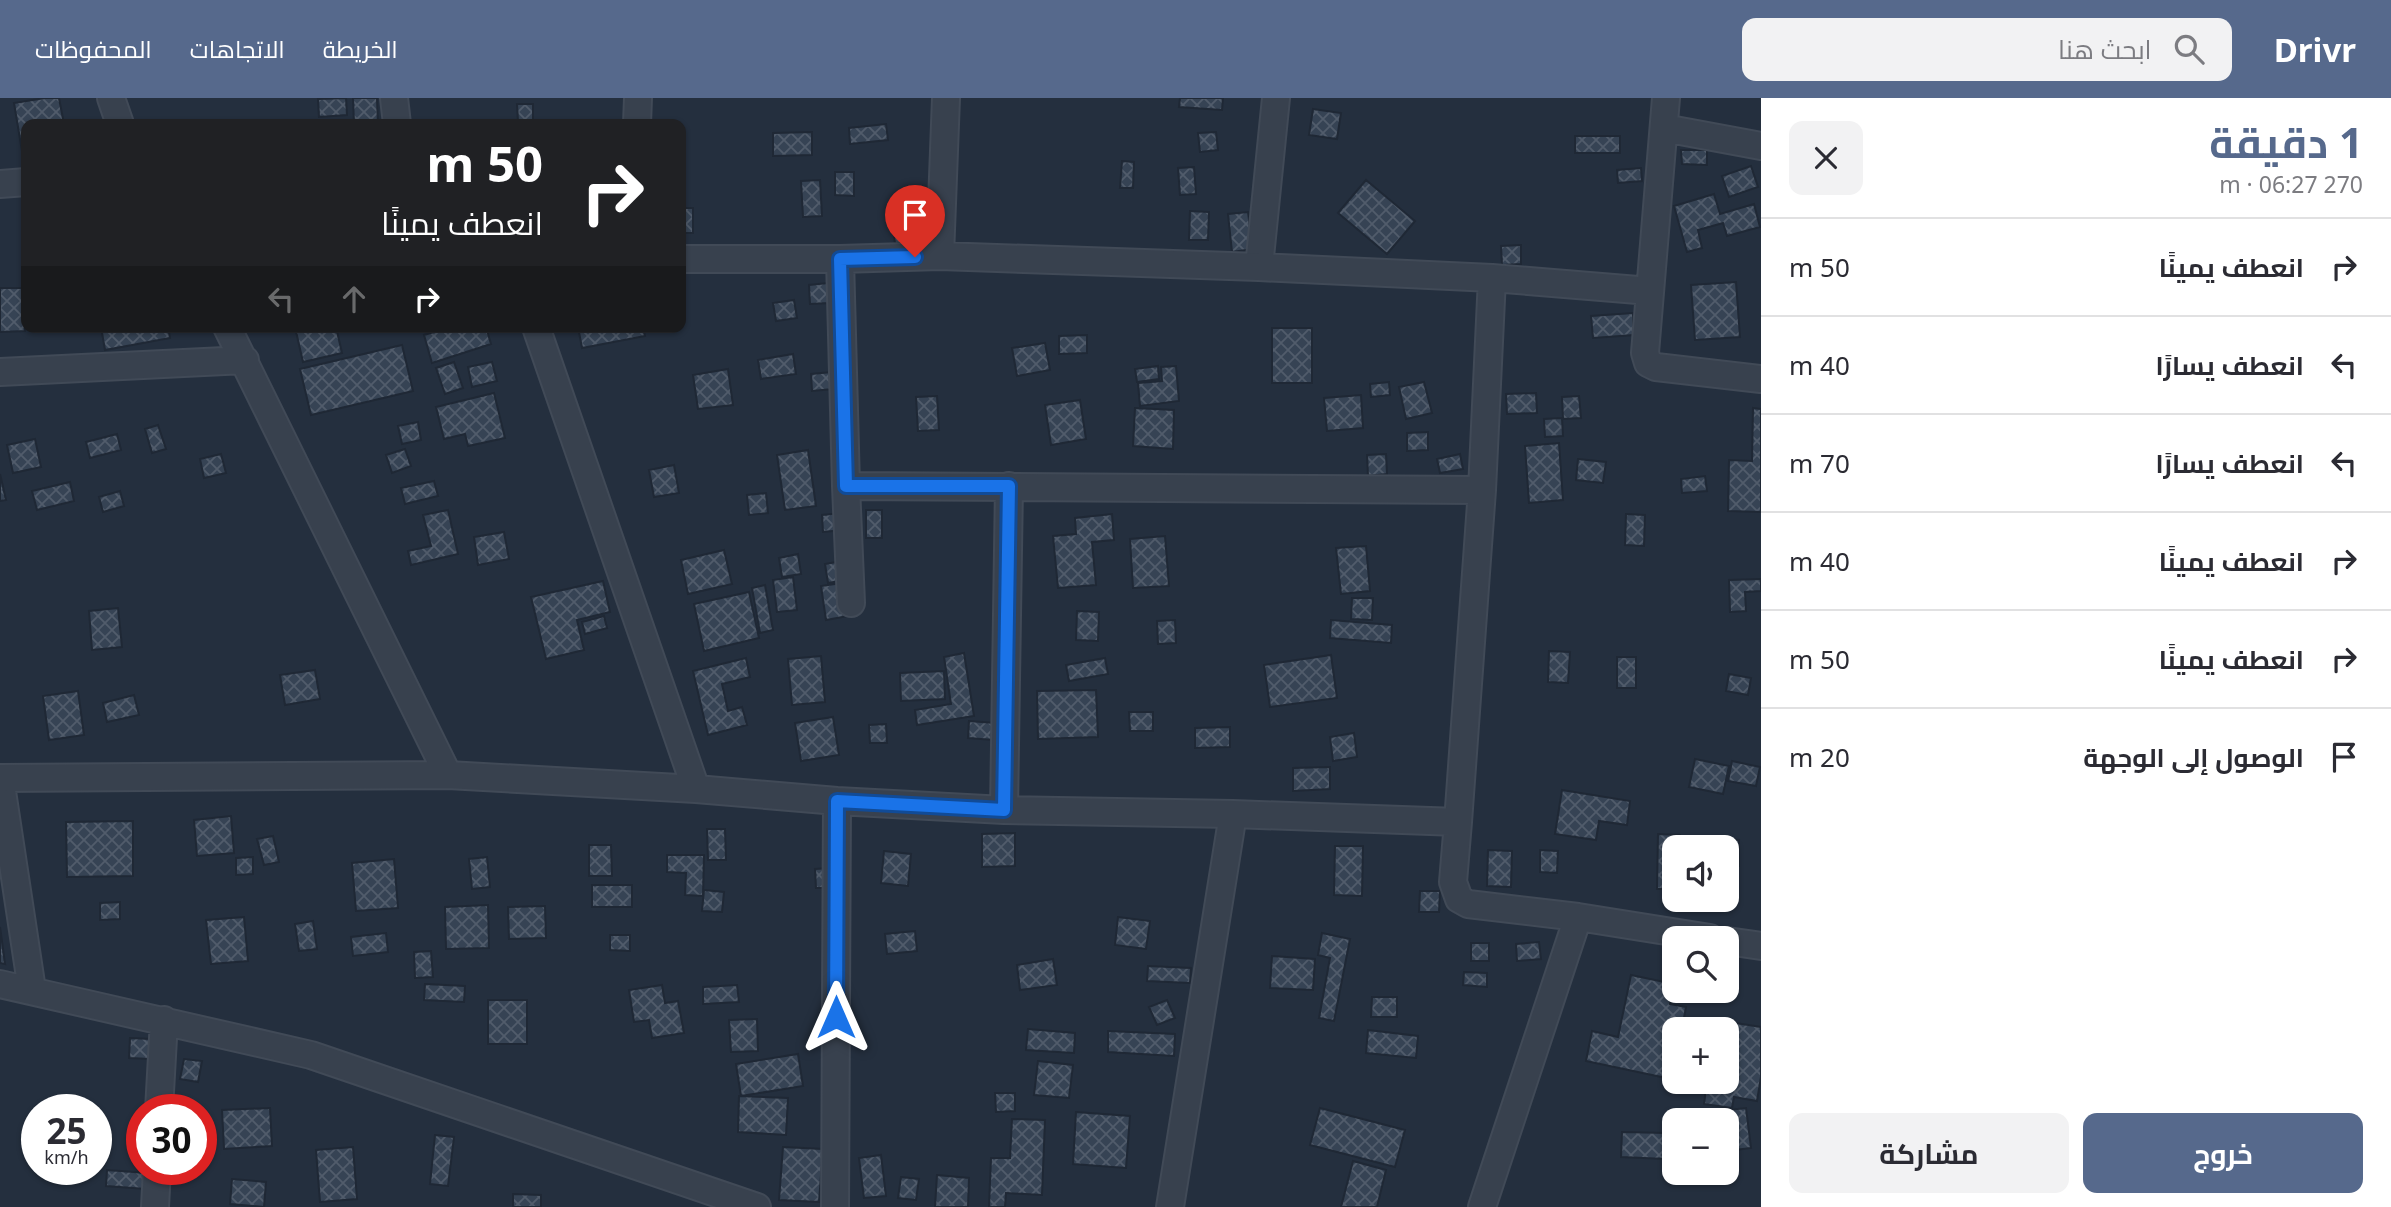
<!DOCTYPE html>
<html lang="ar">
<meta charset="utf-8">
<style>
body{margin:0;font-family:"Noto Sans",Cairo,sans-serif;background:#f2f2f3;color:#2b2b33;direction:rtl;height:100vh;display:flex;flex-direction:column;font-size:26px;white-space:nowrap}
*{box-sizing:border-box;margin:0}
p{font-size:23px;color:#7c7c81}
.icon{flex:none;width:38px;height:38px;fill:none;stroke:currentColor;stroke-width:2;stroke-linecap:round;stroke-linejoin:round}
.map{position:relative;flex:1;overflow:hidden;direction:ltr}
.drawer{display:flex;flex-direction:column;background:#fff;width:630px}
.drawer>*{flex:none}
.guide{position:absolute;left:21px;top:21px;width:665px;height:214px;border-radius:14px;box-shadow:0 2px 5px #0004;direction:rtl;background:#202124;color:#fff;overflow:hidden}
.buttons{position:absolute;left:1662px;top:737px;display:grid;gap:14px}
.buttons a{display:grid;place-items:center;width:77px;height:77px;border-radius:14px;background:#fff;box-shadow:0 2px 5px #0004;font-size:35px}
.speed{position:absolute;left:21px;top:996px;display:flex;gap:14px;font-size:35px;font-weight:700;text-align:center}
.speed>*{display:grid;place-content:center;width:91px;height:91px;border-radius:50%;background:#fff;box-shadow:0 2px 5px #0004;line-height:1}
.speed small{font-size:18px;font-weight:400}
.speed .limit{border:10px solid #d22;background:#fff;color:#111}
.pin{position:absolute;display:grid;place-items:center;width:60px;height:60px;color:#fff;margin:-72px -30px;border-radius:50% 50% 50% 0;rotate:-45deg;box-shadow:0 0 7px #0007}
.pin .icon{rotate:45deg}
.me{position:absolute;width:77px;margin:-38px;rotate:0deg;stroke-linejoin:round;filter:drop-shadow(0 0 5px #0008)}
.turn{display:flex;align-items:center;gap:24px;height:147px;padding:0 28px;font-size:32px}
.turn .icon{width:91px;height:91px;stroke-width:2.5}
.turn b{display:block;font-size:49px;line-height:60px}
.lanes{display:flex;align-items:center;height:66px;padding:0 28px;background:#0003;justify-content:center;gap:35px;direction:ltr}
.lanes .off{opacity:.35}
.round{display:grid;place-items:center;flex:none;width:74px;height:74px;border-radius:14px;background:#f2f2f3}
.overview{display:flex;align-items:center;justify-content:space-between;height:119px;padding:0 28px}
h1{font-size:42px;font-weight:700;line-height:52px;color:#56698c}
.cta{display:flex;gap:14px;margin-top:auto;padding:14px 28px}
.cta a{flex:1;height:80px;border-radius:14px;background:#56698c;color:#fff;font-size:28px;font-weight:700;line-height:80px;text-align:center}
.cta a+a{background:#f2f2f3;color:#2b2b33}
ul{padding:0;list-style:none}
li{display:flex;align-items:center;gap:21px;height:98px;padding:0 28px;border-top:2px solid #e1e1e2}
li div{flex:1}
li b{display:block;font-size:26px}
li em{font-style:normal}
header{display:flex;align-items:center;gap:42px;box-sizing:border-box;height:98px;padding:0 35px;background:#56698c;color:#fff}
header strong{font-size:33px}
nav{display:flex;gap:38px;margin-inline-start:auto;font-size:24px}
.search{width:490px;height:63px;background:#f2f2f3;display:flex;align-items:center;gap:18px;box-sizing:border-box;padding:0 24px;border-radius:14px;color:#7c7c81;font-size:26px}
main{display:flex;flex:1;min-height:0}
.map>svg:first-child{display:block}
</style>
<header>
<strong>Drivr</strong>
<div class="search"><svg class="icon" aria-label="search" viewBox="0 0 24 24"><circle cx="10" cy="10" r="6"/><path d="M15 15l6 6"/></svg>ابحث هنا</div>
<nav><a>الخريطة</a><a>الاتجاهات</a><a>المحفوظات</a></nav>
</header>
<main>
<section class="drawer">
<div class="overview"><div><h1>1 دقيقة</h1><p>270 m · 06:27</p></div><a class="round"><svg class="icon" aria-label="close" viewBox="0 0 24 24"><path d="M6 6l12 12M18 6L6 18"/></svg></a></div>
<ul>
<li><svg class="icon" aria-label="right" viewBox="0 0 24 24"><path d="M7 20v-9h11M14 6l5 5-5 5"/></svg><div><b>انعطف يمينًا</b></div><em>50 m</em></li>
<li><svg class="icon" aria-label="left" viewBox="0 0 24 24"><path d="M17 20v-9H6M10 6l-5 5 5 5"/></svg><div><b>انعطف يسارًا</b></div><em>40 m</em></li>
<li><svg class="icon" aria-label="left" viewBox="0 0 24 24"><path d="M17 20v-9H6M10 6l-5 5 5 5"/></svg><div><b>انعطف يسارًا</b></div><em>70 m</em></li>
<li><svg class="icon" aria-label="right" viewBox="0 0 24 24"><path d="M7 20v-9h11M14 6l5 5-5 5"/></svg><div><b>انعطف يمينًا</b></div><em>40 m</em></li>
<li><svg class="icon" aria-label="right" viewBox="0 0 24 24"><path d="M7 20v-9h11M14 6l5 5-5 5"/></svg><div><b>انعطف يمينًا</b></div><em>50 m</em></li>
<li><svg class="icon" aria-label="arrive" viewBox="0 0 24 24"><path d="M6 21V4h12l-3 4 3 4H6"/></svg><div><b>الوصول إلى الوجهة</b></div><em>20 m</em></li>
</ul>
<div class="cta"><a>خروج</a><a>مشاركة</a></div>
</section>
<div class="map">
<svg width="1761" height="1109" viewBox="0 0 1761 1109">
<defs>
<pattern id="building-cross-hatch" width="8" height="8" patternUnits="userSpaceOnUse" patternTransform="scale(1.75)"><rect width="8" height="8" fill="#364354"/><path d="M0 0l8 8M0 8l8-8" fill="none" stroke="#515c6b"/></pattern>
</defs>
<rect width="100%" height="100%" fill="#242f3e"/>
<path fill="url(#building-cross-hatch)" stroke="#1f2835" stroke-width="2" d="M45 0H59L64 26H26V52L22 53 14 5Z
M346 0 347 17 319 19 318 1Z
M353 0H377L378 26H354Z
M1180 0H1223L1222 12 1179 9Z
M517 6H533V23L518 24Z
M1313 11 1341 15 1337 41 1309 37Z
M886 26 888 42 850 46 849 30Z
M812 34V57L773 58V35Z
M1216 34 1218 52 1200 54 1198 35Z
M1575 38H1620V55H1575Z
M1681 52H1707V67L1682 66Z
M1122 63 1134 64 1133 90H1120Z
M1751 68 1758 89 1729 99 1722 78Z
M1194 69 1196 96 1180 97 1178 70Z
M1641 70 1642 83 1618 85 1617 72Z
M835 74H854V98L835 97Z
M820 82 822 118 803 119 801 83Z
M1366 82 1415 123 1387 156 1338 115Z
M1714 96 1720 116 1754 106 1760 129 1727 138 1723 125 1698 132 1702 150 1687 154 1674 108Z
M681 110H693V135H681Z
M1190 113 1209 114 1208 142H1189Z
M1248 114 1253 151 1232 154 1228 116Z
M906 117 909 144 895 146 892 118Z
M1521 147V166L1502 167 1501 148Z
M1736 184 1740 239 1695 242 1691 187Z
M828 185 829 205 810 206 809 187Z
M0 190H24L25 233 0 234Z
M794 202 797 220 776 223 773 205Z
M1633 215 1634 237 1593 240 1591 218Z
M101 229H168L170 240 105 252Z
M295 229H336L342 255 303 264Z
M450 229H486L491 246 432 265 424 237Z
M578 229H643L645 238 582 250Z
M1272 230H1312V285H1272Z
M1087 237V255L1059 256V238Z
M1045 245 1050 272 1017 278 1012 250Z
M402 247 413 293 311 317 300 271Z
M793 256 796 276 761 281 758 262Z
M454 264 463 290 445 296 436 270Z
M492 264 497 283 472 289 468 269Z
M1158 268 1159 281 1137 284 1135 271Z
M1176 268 1179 303 1140 308 1138 285 1162 283 1161 269Z
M728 271 733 307 698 311 693 277Z
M832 274 833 291 812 293 811 276Z
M1389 284 1390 297 1371 299 1370 286Z
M1424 284 1432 315 1406 321 1399 289Z
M494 295 505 340 468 348 465 336 444 341 436 309Z
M1536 295 1537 315 1507 316 1506 296Z
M1361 297 1363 330 1327 333 1324 300Z
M937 298 939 332 918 333 916 299Z
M1579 298 1581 320 1563 321 1562 299Z
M1080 302 1086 341 1051 347 1045 307Z
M1135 310 1174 312 1173 351 1133 348Z
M1753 310 1761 311V414L1728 413 1729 362 1752 363Z
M1562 320 1563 338 1545 339 1544 321Z
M418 324 421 342 402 346 398 328Z
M158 327 166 351 152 355 145 331Z
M1428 334V352L1407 353V335Z
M117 336 121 352 90 360 86 344Z
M35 341 41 369 13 375 7 347Z
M1559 345 1563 402 1529 405 1525 348Z
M405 351 411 368 392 375 386 357Z
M808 352 816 408 785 412 777 357Z
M221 356 226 375 204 380 200 361Z
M1386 356 1387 376 1368 378 1367 357Z
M1460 356 1463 371 1440 375 1437 361Z
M1578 361 1606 364 1603 385 1576 382Z
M674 367 679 395 654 399 649 372Z
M0 376 6 402 0 403Z
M1705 378 1707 393 1682 395 1681 381Z
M434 383 438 398 405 406 401 390Z
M70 384 74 403 37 412 32 393Z
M120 393 124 408 103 414 99 399Z
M766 395 768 415 749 417 747 397Z
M448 412 458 456 411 467 408 453 431 448 423 417Z
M866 412H882V440H866Z
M841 415 843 432 823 434 822 417Z
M1112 416 1114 442 1092 444 1096 487 1058 490 1053 438 1076 436 1075 420Z
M1626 416 1645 417 1644 448 1625 447Z
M504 434 509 461 478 467 474 439Z
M1165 438 1169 488 1133 490 1130 441Z
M1366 448 1370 493 1341 496 1336 450Z
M724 452 732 486 688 496 681 462Z
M798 456 801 476 782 479 779 460Z
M842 463 845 482 828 485 825 466Z
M793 479 797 512 777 514 773 482Z
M1761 481V493L1745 494 1746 513 1730 514 1729 482Z
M603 483 610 514 577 522 584 552 546 561 531 499Z
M842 485 848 518 826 522 821 488Z
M765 487 773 532 760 535 752 490Z
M749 494 759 540 704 553 694 506Z
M1352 500H1373L1372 522 1351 521Z
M118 510 122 549 92 552 89 513Z
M1077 513 1099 514 1098 543 1076 542Z
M604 518 607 530 585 536 582 524Z
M1175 522 1176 545 1158 546 1157 523Z
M1331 522 1392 527 1391 545 1330 540Z
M1549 553 1570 554 1568 585 1548 584Z
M964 555 974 618 917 627 915 612 951 606 944 559Z
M1331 557 1337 600 1270 609 1264 567Z
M821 558 825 604 792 607 788 561Z
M1617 559H1636V590H1617Z
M746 560 750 579 722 586 728 613 742 609 747 627 708 637 693 573Z
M1105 560 1108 576 1069 583 1066 567Z
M315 572 320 601 285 607 280 577Z
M944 573 945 601 901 603 900 575Z
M1729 576 1751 580 1748 597 1726 593Z
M1096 592 1098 639 1038 641 1037 593Z
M78 593 84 637 49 642 43 598Z
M134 597 139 617 107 624 103 605Z
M1129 614H1153V633H1130Z
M833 619 839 657 801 663 795 625Z
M969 623 995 625 994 642 968 640Z
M886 626 887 645H870L869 627Z
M1230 629V649L1195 650V630Z
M1354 635 1357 659 1333 663 1330 639Z
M1695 661 1729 668 1723 696 1689 689Z
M1732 663 1760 669 1756 688 1728 683Z
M1330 669V691L1293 693V670Z
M1562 692 1630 703 1627 727 1599 723 1596 742 1555 736Z
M231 718 234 755 197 758 194 722Z
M133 723V778L67 779 66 724Z
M707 731H725L726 762H708Z
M1015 735V768L982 769V736Z
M1658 736 1680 737 1679 749H1675V791H1657Z
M273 738 279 764 264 767 257 741Z
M1719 741 1739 742V768H1727V749H1719Z
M589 747H611L612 778H589Z
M1335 748H1363L1362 798 1334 797Z
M1488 752 1512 753 1511 789 1487 788Z
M1540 752 1558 753 1557 775 1540 774Z
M884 753 911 756 908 788 881 785Z
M667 757H704L703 798 685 797 686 775 667 774Z
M253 759V776L236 777V760Z
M487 759 490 789 472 791 469 761Z
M394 761 398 810 356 813 352 765Z
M829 770 830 790H816L815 771Z
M592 787H632V809H592Z
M704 792 724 794 722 814 702 813Z
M1420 793H1440L1439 814H1419Z
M120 804V821L100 822V805Z
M488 807 489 850 446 851 445 809Z
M545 808 546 840 509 841 508 809Z
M244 819 248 863 211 866 206 822Z
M1118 819 1150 823 1146 851 1115 847Z
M313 823 317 851 299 853 295 826Z
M0 829 5 866 0 865Z
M915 833 917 853 887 856 885 836Z
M386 835 388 854 353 858 351 839Z
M1322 835 1350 841 1334 923 1319 920 1330 860 1318 857Z
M610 837H630V853L610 852Z
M1539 844 1541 861 1517 863 1516 846Z
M1471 845H1489V863H1471Z
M431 853 433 879 415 880 414 854Z
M1272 858 1315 861 1313 892 1270 890Z
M1053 861 1057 887 1020 892 1017 867Z
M1148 868 1191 870 1190 885 1147 883Z
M1464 874 1487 875V889L1463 887Z
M1631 877 1674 886 1670 906 1686 909 1682 931H1675V962L1671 981 1586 963 1592 933 1618 939Z
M425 886 465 888 464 904 424 902Z
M662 887 665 905 678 903 684 935 652 940 649 922 634 924 629 892Z
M737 887 739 904 703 906V889Z
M1372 899H1397V919H1371Z
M488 902H527V946H488Z
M1167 902 1175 920 1157 927 1149 909Z
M757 921 758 953 731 954 729 922Z
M1717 922 1761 929V979L1757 1003 1734 999 1732 1010 1704 1006 1707 984H1727V931H1716Z
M1028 931 1075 935 1074 955 1026 952Z
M1368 932 1418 938 1416 960 1366 955Z
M1108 933 1175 936 1174 958 1108 954Z
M130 940 151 941 150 961 129 960Z
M798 956 803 988 741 998 736 966Z
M184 961 202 963 198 984 180 981Z
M1038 963 1073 967 1069 1000 1034 997Z
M1689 984H1704L1702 992 1688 988Z
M995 995H1015V1013L996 1014Z
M739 998 788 1000 786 1037 738 1034Z
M270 1010 272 1048 224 1051 222 1012Z
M1320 1010 1405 1032 1395 1069 1310 1047Z
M1746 1010 1751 1050 1727 1053V1022H1694L1693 1016Z
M1076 1014 1130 1018 1126 1070 1073 1066Z
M1012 1021 1045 1022 1042 1097 1006 1095 1005 1109H989L991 1060H1010Z
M1622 1034 1667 1035 1666 1061 1621 1059Z
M435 1037 454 1039 448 1088 430 1086Z
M353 1049 357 1101 320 1104 316 1052Z
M783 1049 823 1051 819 1104 779 1102Z
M103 1053 104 1067 96 1068V1054Z
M881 1057 886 1098 864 1100 859 1060Z
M1353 1063 1386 1072 1377 1109H1341Z
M107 1072 147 1075 146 1091 106 1088Z
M937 1077 969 1080 968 1109H935Z
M901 1079 919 1081 916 1102 898 1100Z
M232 1081 266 1084 264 1109 230 1106Z
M513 1096 541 1097V1109H513Z"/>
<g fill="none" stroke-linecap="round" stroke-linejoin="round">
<defs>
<path id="street" d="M111 0 120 26
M394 0 397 26
M1666 0 1645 255 1648 265 1656 269 1761 281
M637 26 638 0
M1664 30 1761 48
M0 86 26 84
M940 158 946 0
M681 161H840L940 158 1259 169 1492 180 1650 193
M840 161 846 388 1482 392
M1259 169 1276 0
M227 229 448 677
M536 229 696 691
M0 274 245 262
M846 388 851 505
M1004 712 1009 388
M1458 724 1453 784 1459 801 1468 806 1578 819 1710 840
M1727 843 1761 848
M0 886 311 957 757 1109
M32 892 0 680 448 677 696 691 837 703 1004 712 1233 716 1458 724 1482 392 1492 180
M159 1012 164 922
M155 1109 157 1071
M835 1109 837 703
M1170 1109 1233 716
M1482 1109 1578 819"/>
</defs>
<use href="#street" stroke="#414a57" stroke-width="30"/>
<use href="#street" stroke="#38414e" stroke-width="26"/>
</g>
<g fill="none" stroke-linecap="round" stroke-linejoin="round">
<defs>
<path id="route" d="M836 919 837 703 1004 712 1009 388H846L840 161 915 159"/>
</defs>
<use href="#route" stroke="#114b97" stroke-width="18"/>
<use href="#route" stroke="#1a73e8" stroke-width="12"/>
</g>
</svg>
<div class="buttons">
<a><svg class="icon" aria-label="sound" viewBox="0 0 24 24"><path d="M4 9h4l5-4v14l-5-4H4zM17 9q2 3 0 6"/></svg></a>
<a><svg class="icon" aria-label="search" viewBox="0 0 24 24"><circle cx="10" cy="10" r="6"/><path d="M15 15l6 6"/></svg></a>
<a>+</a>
<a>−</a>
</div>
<div class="speed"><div>25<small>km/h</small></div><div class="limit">30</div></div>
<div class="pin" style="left:915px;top:159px;background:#d93025"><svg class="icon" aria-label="arrive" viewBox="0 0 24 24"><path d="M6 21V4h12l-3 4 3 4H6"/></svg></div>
<svg class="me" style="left:836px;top:919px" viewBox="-20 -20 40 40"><path d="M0-17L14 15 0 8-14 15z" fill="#1a73e8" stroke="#fff" stroke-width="4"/></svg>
<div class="guide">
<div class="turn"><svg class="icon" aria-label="right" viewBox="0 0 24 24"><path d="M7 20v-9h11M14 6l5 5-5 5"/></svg><div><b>50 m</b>انعطف يمينًا</div></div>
<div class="lanes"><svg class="icon off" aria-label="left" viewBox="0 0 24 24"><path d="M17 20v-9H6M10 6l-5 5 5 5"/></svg><svg class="icon off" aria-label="ahead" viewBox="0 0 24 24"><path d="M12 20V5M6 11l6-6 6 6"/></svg><svg class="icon" aria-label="right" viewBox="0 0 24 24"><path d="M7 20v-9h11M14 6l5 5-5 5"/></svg></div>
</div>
</div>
</main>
